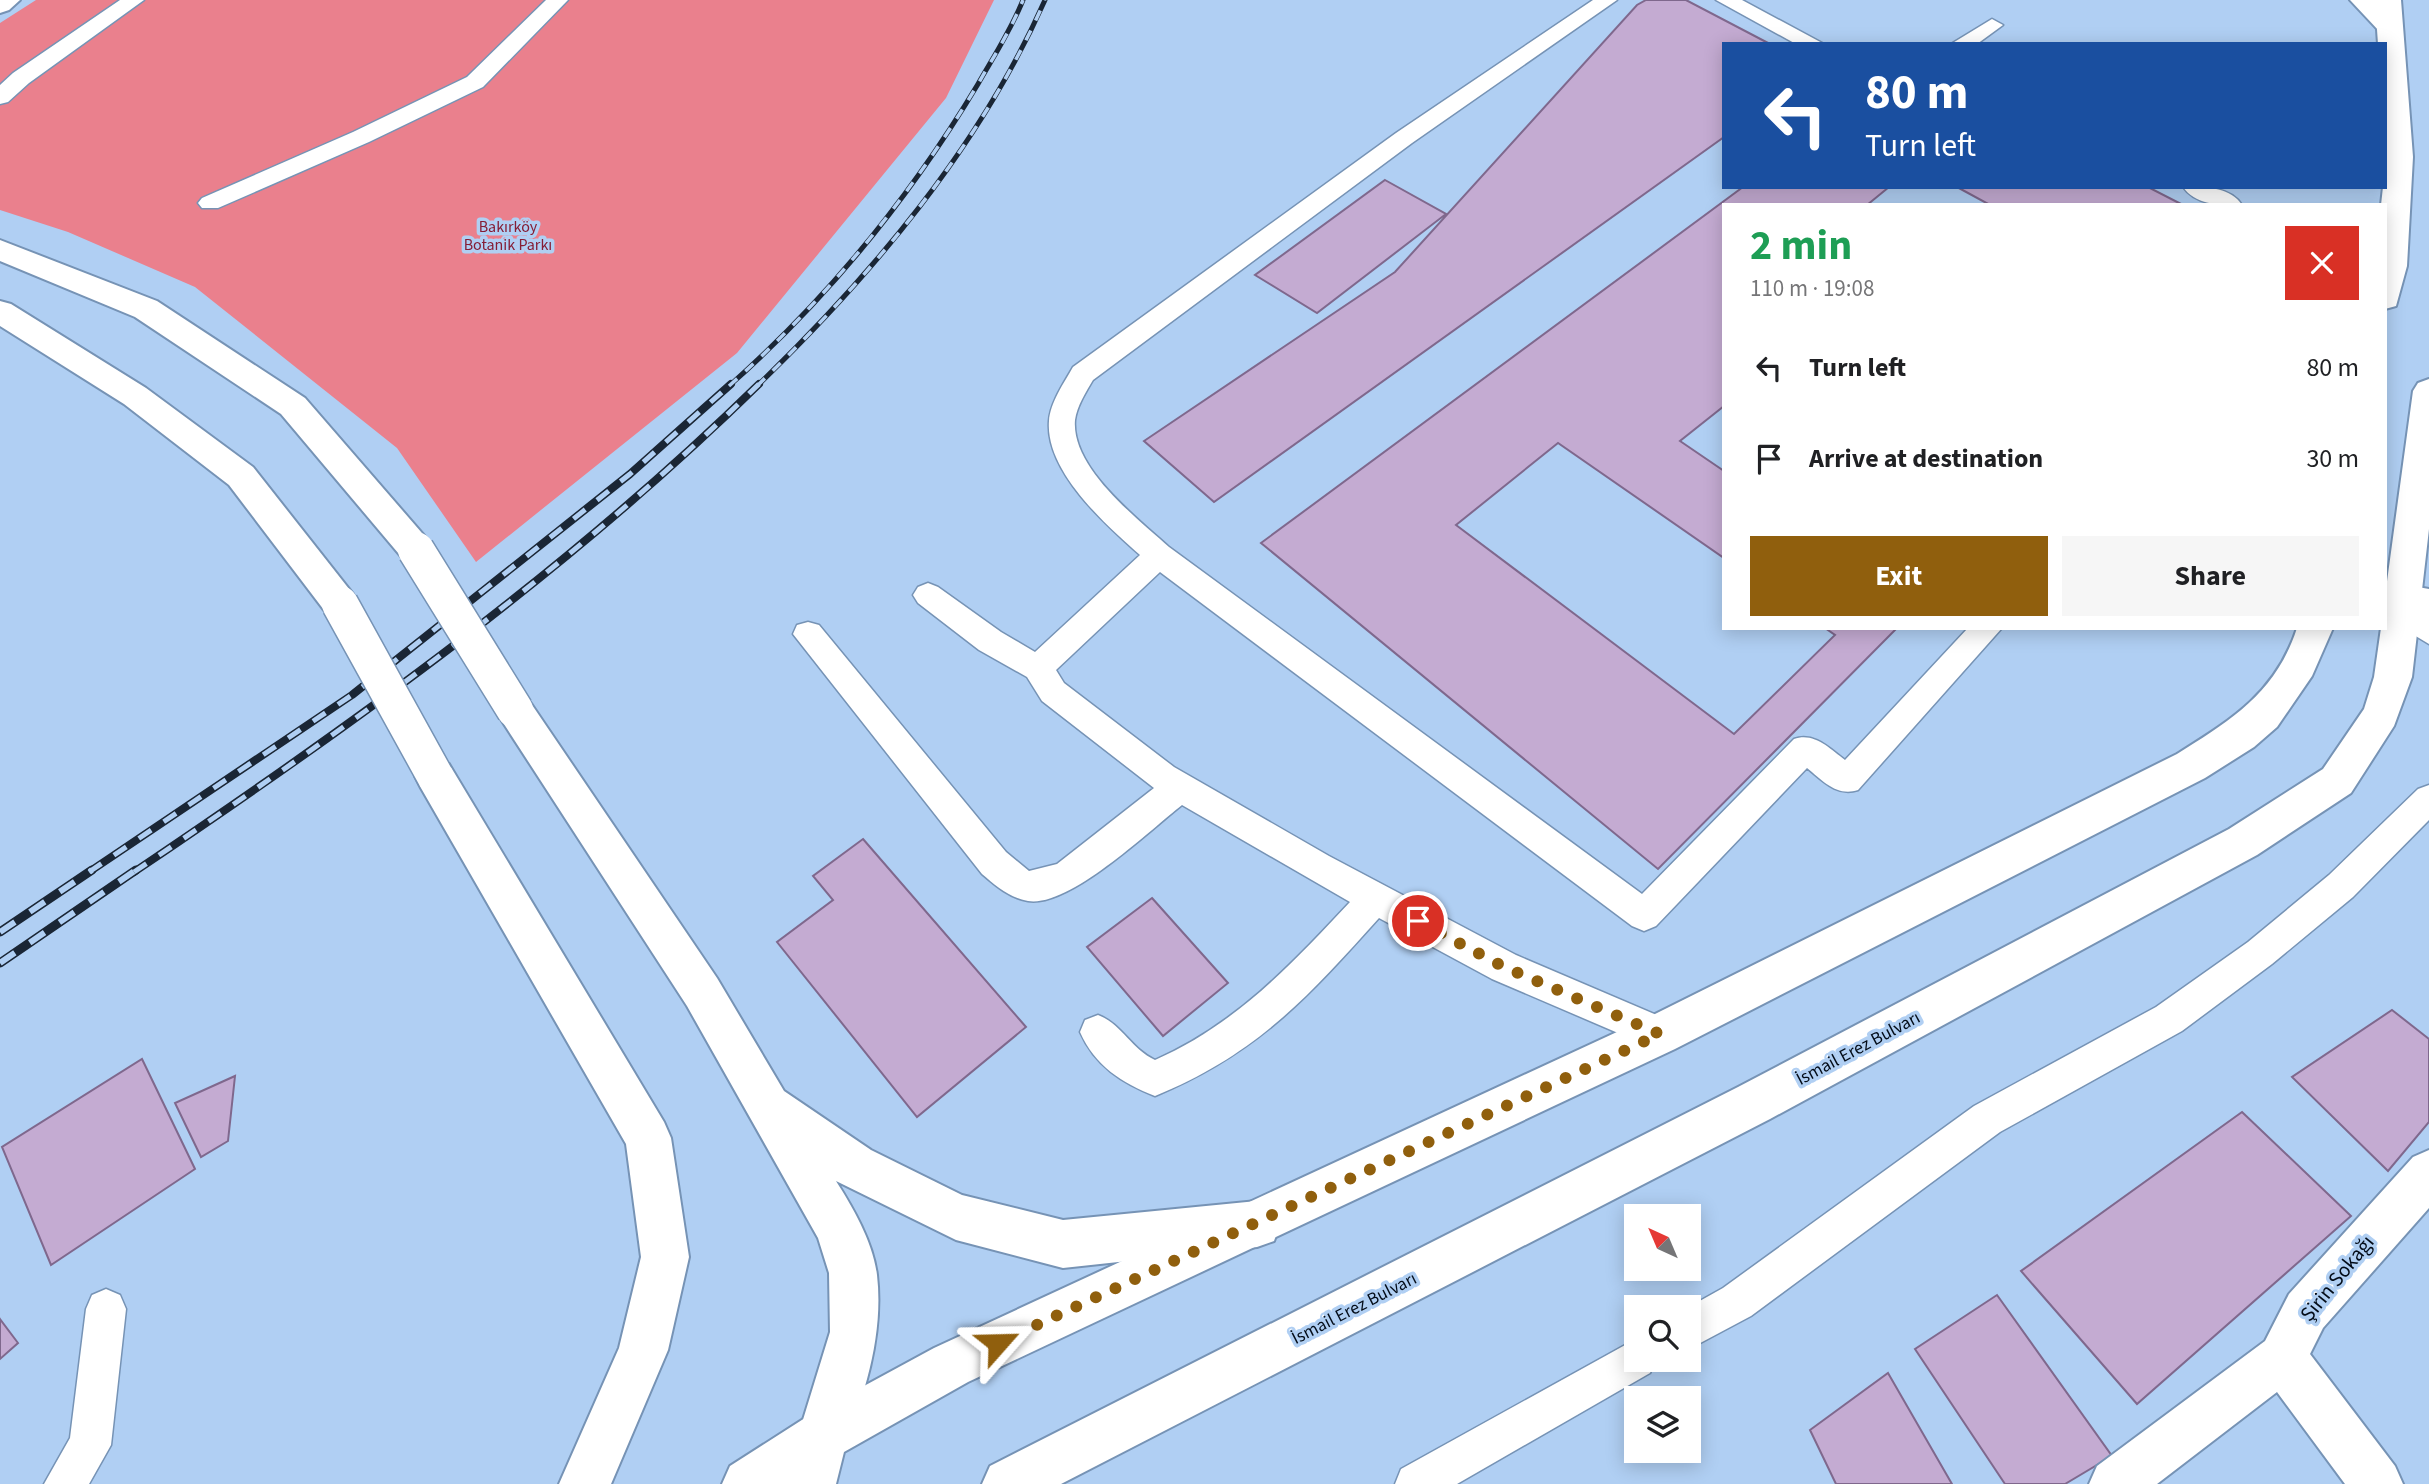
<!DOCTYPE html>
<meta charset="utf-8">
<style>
body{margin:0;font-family:"Source Sans 3",sans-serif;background:#f6f6f6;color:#202124;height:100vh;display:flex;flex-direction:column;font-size:26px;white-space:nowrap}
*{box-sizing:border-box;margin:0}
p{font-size:23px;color:#757577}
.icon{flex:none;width:38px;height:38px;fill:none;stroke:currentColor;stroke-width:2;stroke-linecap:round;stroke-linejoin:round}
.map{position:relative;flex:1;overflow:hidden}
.details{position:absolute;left:1722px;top:203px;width:665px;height:427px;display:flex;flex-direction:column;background:#fff;border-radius:0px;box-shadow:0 4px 18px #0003}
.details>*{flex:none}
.banner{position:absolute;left:1722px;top:42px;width:665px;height:147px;border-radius:0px;box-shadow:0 4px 18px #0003;background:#1a4fa0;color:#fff;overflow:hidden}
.needle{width:46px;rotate:316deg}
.tools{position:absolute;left:1624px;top:1204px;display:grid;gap:14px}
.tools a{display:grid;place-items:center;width:77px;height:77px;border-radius:0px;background:#fff;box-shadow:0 4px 18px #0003;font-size:35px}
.pin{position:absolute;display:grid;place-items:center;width:60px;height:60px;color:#fff;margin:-30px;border:4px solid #fff;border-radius:50%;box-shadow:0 2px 7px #0007}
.me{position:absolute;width:77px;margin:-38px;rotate:65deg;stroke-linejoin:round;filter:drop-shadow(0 0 5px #0008)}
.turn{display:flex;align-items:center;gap:24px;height:147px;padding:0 28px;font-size:32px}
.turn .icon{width:91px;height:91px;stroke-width:2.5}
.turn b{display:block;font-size:49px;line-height:60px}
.round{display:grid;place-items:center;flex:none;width:74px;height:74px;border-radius:0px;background:#f6f6f6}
.headline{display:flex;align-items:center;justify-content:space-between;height:119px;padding:0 28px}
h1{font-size:42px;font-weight:700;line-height:52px;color:#1e9e55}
.action{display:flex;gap:14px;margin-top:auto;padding:14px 28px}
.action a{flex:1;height:80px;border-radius:0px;background:#905f0d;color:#fff;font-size:28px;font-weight:700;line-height:80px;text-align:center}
.action a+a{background:#f6f6f6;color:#202124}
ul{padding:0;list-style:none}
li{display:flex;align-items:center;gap:21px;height:91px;padding:0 28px}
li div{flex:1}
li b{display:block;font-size:26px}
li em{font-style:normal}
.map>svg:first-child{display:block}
</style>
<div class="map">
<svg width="2429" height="1484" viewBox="0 0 2429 1484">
<rect width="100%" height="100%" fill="#b0cff3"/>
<path fill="#ea808d" d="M36 0H994L946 98 737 353 476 562 397 448 195 287 68 232 0 210V23Z"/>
<path fill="#c4abd2" stroke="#7f688d" stroke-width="2" d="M1646 0H1686L1770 44H1724V137L1214 502 1144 441 1395 272 1637 5Z
M1385 180 1446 214 1317 313 1255 275Z
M1743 187H1889L1867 205H1724V406L1680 441 1724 471V558L1558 443 1456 525 1734 734 1835 635 1825 628H1897L1658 869 1261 543Z
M1957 187H2148L2183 205H1990Z
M863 839 1026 1027 917 1117 777 942 833 900 813 876Z
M1152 898 1228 983 1163 1036 1087 947Z
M2392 1010 2429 1039V1122L2388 1171 2292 1077Z
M142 1059 195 1169 51 1265 2 1147Z
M235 1076 228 1141 201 1157 175 1103Z
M2242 1112 2351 1216 2137 1404 2021 1271Z
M1997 1295 2112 1456 2065 1484H2005L1915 1349Z
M0 1319 18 1343 0 1359Z
M1888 1373 1952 1484H1836L1810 1430Z"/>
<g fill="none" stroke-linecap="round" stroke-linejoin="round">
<defs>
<path id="lane" d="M120 0H144L29 83 8 102 0 104V85L13 73Z
M546 0H568L483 87 369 142 218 208H202L198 203 202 198 353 132 467 77Z
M1593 0H1617L1412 143 1093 380C1086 392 1077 406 1075 420 1071 468 1137 518 1169 547L1642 894 1794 739C1814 732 1829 748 1845 760L1968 628H2002L1858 790C1837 797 1823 781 1807 768L1656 926 1644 931 1632 926 1160 572 1056 670 1064 683 1174 767 1329 856 1516 955 1673 1022 1678 1034 1673 1046 1660 1051 1492 979 1379 918C1308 997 1257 1054 1155 1096 1122 1083 1095 1066 1080 1032L1085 1020 1098 1015C1122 1024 1131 1049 1155 1060 1235 1025 1291 965 1350 902L1182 805C1150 830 1069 908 1028 901 1010 898 996 886 982 874L793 634 797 625 808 622 819 625 1006 852 1029 871 1057 864 1154 788 1042 701 1027 677 979 650 918 603 913 595 918 587 928 583 938 587 1001 632 1035 652 1140 555C1106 525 1045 471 1049 421 1050 403 1064 383 1073 367L1396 133Z
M1716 0H1742L1824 44H1796Z
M1992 19 2003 25 1977 44H1951Z
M2183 187C2203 187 2230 186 2242 205 2222 205 2196 206 2183 187Z
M2399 600 2429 616V644L2389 620 2385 610 2389 604Z
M2429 785V820L2353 897 2272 964 2182 1031 2000 1132 1751 1316 1689 1349V1307L1723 1288 1974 1106 2156 1007 2248 942 2329 875 2418 789Z
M106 1289 120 1295 126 1309 111 1445 89 1484H44L70 1438 86 1309 92 1295Z
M1636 1339V1360H1656L1650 1373 1457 1484H1395L1401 1469Z"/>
<path id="street" d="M2350 0H2378L2402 26 2398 32H2380Z
M2401 584 2429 589V617L2388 608 2385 602 2388 588Z
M2429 1150V1208L2323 1328 2310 1354 2395 1466 2403 1484H2345L2277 1392 2157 1484H2089L2097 1466 2265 1341 2289 1294 2413 1157Z"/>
<path id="secondary" d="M2375 0H2401L2413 157 2407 266 2396 306 2385 309V205H2381L2383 187H2385V44H2378Z
M2429 379V529L2412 677 2394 726 2351 793 2257 855 1770 1119 1061 1484H982L990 1466 1738 1087 2229 829 2323 769 2364 709 2374 677 2381 628H2385V596L2413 391 2418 383Z
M2297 628H2333L2312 676 2277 727 2254 747 2205 778 1675 1049 968 1382 844 1452 836 1484H722L730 1466 805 1418 934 1348 1645 1019 2177 754C2231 720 2276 693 2297 628Z"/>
<path id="primary" d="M0 0H20L9 10 0 13Z
M0 240 157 301 305 398 428 540 434 550 428 560 416 564 404 560 281 414 135 317 0 261Z
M0 301 11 304 146 388 253 467 353 594 358 604 353 614 340 619 327 614 229 485 124 404 0 326Z
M515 694 528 699 717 978 784 1091 871 1150 962 1195 1063 1220 1257 1201 1274 1207 1280 1224 1274 1241 1257 1247 1063 1268 956 1240 836 1181C853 1208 873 1242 877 1275 884 1335 864 1399 841 1454L823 1461 805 1454 798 1436 830 1332 829 1273 818 1238 687 1006 502 721 496 710 502 699Z
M435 759 449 764 664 1122 671 1138 689 1257 668 1350 611 1484H559L619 1348 641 1257 626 1144 421 788 415 776 421 764Z"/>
</defs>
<use href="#lane" stroke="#7693b5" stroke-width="3"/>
<use href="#street" stroke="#7693b5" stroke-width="4"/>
<use href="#secondary" stroke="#7693b5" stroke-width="4"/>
<use href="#primary" stroke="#7693b5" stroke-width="4"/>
<use href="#lane" fill="#fff" fill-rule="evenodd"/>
<use href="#street" fill="#fff" fill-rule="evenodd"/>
<use href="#secondary" fill="#fff" fill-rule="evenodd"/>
<use href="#primary" fill="#fff" fill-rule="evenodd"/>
<defs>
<path id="rail-far2" d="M729 386C826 300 911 196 978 84 994 56 1011 30 1023 0
M757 386C872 275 980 147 1045 0"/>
<path id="rail-far1" d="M89 872 352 695 630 474 731 384
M134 872C354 724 569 570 759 384"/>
<path id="rail" d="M0 932 92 870
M0 963 136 870"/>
</defs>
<use href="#rail-far2" stroke="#1a2635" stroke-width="5"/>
<use href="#rail-far1" stroke="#1a2635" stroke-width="8"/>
<use href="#rail" stroke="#1a2635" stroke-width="9"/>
<use href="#rail-far2" stroke="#b0cff3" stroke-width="3.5" stroke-dasharray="11" stroke-linecap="butt"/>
<use href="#rail-far1" stroke="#b0cff3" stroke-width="5" stroke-dasharray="15" stroke-linecap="butt"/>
<use href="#rail" stroke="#b0cff3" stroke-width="6" stroke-dasharray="18" stroke-linecap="butt"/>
<defs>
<path id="primary-bridge" d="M416 550 515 710
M340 604 435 776"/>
</defs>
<use href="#primary-bridge" stroke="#7693b5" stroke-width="39" stroke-linecap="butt"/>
<use href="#primary-bridge" stroke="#fff" stroke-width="36"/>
</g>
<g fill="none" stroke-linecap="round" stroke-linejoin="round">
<path stroke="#905f0d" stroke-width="12" stroke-dasharray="0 21.6" d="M998 1343 1660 1034 1504 967 1418 921"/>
</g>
<g text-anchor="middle" stroke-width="7" stroke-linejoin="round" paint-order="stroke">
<g font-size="16" fill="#851d35" stroke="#b0cff3">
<text x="508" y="232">Bakırköy<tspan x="508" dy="18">Botanik Parkı</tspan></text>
</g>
<g font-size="18" fill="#030c18" stroke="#b0cff3">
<text transform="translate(1858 1048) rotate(-28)" y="6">İsmail Erez Bulvarı</text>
<text transform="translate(1354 1308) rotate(-27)" y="6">İsmail Erez Bulvarı</text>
</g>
<g font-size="21" fill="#030c18" stroke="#b0cff3">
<text transform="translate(2337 1278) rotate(-51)" y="7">Şirin Sokağı</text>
</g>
</g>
</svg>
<div class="tools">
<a><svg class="needle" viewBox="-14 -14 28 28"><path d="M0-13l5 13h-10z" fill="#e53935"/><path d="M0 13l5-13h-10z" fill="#757577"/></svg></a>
<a><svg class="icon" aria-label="search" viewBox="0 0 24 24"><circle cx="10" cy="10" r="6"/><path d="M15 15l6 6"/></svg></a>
<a><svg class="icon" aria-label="layers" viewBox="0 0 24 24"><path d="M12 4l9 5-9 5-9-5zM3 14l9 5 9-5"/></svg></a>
</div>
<div class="pin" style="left:1418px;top:921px;background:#d93025"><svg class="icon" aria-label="arrive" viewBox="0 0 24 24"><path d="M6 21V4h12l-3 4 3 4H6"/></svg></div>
<svg class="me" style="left:998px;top:1343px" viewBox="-20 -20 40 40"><path d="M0-17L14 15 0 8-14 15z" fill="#905f0d" stroke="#fff" stroke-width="4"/></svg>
<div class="banner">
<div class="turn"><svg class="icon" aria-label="left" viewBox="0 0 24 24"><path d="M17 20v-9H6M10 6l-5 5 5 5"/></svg><div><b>80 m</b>Turn left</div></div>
</div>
<section class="details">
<div class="headline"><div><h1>2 min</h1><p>110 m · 19:08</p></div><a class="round" style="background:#d93025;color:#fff"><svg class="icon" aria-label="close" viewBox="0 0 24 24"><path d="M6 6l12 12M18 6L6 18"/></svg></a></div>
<ul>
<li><svg class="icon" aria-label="left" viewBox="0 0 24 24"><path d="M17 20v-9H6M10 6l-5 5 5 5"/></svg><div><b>Turn left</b></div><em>80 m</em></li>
<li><svg class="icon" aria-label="arrive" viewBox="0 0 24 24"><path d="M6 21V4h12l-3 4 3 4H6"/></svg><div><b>Arrive at destination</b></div><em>30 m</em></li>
</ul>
<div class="action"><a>Exit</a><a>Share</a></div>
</section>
</div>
